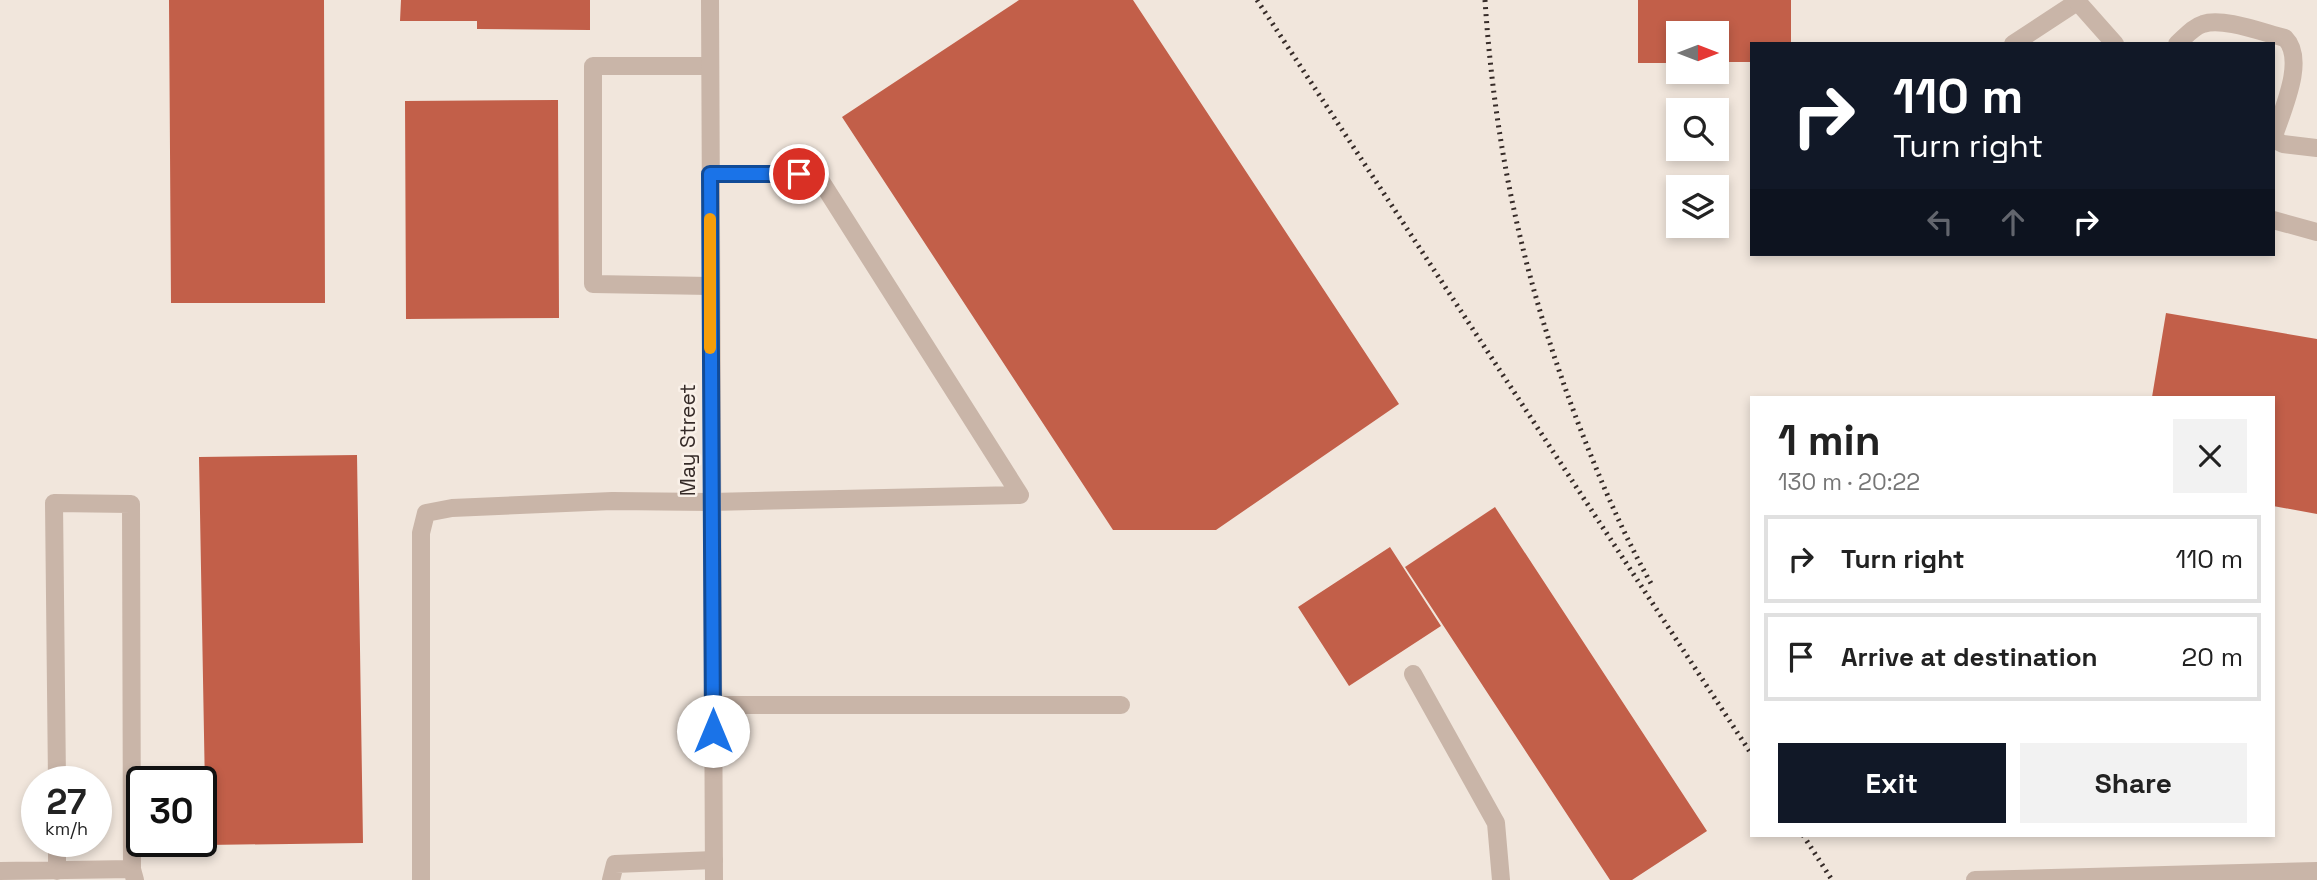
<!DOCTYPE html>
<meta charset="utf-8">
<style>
body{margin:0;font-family:"Space Grotesk",sans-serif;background:#f2f2f2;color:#222;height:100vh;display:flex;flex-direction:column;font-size:26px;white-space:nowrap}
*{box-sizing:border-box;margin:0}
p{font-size:23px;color:#767676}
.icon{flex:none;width:38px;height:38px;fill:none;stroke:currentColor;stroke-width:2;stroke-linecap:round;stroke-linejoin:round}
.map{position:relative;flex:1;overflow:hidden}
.drawer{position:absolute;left:1750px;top:396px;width:525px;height:441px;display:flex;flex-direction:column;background:#fff;border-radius:0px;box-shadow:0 4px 10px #0003}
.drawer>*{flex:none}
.guide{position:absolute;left:1750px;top:42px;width:525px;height:214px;border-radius:0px;box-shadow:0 4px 10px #0003;background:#111827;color:#fff;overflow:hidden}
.needle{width:46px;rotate:90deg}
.fabs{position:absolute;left:1666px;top:21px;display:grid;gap:14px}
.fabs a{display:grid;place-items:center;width:63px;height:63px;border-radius:0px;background:#fff;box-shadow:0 4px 10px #0003;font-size:35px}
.speed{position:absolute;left:21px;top:766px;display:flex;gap:14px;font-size:35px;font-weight:700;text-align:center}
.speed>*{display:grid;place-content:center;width:91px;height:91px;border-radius:50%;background:#fff;box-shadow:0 4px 10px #0003;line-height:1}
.speed small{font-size:18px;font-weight:400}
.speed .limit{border:4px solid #111;border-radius:10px;background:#fff;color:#111}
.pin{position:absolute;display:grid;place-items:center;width:60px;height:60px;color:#fff;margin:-30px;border:4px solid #fff;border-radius:50%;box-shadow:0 2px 7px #0007}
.me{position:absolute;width:77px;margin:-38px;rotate:0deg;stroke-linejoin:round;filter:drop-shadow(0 0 5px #0008)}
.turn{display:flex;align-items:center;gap:24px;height:147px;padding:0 28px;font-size:32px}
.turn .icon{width:91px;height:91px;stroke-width:2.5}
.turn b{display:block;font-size:49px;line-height:60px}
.lanes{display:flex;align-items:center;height:66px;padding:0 28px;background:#0003;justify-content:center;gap:35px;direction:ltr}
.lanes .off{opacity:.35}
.round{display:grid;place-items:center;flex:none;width:74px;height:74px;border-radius:0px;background:#f2f2f2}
.summary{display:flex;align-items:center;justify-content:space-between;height:119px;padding:0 28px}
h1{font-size:42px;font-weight:600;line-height:52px}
.cta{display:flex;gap:14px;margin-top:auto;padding:14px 28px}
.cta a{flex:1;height:80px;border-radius:0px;background:#111827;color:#fff;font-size:28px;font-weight:600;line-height:80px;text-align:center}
.cta a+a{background:#f2f2f2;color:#222}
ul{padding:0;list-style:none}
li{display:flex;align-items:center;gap:21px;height:88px;margin:0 14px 10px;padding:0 14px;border:4px solid #e0e0e0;border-radius:0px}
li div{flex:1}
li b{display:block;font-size:26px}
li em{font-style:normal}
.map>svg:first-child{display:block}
</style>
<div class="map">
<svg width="2317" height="880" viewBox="0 0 2317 880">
<rect width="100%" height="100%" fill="#f1e6dc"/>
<path fill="#c25f49" d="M169 0H324L325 303H171Z
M401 0H590V30L477 29V21H400Z
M1019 0H1133L1399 404 1216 530H1113L842 117Z
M1638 0H1791V44H1752V62H1717V33H1678V63H1638Z
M558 100 559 318 406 319 405 101Z
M2166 313 2317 339V514L2273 506V397H2152Z
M357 455 363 843 206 845 199 457Z
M1495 507 1707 831 1632 880H1610L1405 567Z
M1390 547 1441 626 1349 686 1298 607Z"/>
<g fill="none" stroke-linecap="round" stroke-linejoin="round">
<path stroke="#c9b5a8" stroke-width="18" d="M2013 44 2077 2
M2177 44C2185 37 2193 27 2203 24 2223 17 2264 33 2285 38 2307 60 2281 113 2273 139
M710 66H593V284L710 286
M710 174H799L819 178 1020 495
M2273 220 2317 232
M1413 674 1496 823 1501 880
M713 705H1121
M57 782 54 503 131 504 132 869
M57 842V871
M0 871 132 869 135 880
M421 880V533L426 513 452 508 612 501 711 502 1020 495
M611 880 615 864 714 860
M1975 880 2317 871"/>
<path stroke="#c9b5a8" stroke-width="18" d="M710 0 714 880
M2076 0 2115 44
M2273 139 2283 144 2317 148"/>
<path stroke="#362b28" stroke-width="5" stroke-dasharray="2 5" stroke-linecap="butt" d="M1257 0 1752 755
M1485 0C1495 152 1525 285 1580 428 1601 482 1624 536 1653 587
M1803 835 1832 880"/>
</g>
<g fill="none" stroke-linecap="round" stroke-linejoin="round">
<defs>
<path id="route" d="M713 731 710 174H799"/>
</defs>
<use href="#route" stroke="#114b97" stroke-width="18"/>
<use href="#route" stroke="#1a73e8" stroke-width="12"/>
<path stroke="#f59e0b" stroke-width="12" d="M710 219V348"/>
</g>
<g text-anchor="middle" stroke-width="5" stroke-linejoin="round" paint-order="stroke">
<g font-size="21" fill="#362b28" stroke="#f9f0e8">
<text transform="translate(688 440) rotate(-90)" y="7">May Street</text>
</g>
</g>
</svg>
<div class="fabs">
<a><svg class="needle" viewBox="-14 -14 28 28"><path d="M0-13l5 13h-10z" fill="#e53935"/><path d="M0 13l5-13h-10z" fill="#767676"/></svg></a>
<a><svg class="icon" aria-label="search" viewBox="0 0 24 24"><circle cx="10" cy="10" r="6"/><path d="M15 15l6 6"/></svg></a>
<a><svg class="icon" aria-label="layers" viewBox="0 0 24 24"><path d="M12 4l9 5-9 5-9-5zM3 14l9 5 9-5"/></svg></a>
</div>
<div class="speed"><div>27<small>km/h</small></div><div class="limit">30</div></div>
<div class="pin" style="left:799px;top:174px;background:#d93025"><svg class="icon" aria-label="arrive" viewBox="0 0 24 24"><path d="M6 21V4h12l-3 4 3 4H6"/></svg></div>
<svg class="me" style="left:713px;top:731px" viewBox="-20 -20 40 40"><circle r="19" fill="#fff"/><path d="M0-13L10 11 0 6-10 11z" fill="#1a73e8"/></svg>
<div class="guide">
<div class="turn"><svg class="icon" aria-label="right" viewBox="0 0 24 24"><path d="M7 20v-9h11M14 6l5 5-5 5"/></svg><div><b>110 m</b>Turn right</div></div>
<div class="lanes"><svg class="icon off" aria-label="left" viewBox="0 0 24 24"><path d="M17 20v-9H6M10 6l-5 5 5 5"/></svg><svg class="icon off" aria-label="ahead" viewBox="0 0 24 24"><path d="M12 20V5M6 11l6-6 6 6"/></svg><svg class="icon" aria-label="right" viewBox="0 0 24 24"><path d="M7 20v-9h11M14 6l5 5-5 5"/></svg></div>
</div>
<section class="drawer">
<div class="summary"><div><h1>1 min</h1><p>130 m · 20:22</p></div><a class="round"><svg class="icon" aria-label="close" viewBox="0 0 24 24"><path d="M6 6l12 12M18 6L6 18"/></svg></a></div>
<ul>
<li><svg class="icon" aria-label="right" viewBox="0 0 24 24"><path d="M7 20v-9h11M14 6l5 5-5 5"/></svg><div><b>Turn right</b></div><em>110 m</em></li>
<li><svg class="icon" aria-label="arrive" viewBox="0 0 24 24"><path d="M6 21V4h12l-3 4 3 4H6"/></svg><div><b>Arrive at destination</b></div><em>20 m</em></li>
</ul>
<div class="cta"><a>Exit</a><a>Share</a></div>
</section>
</div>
